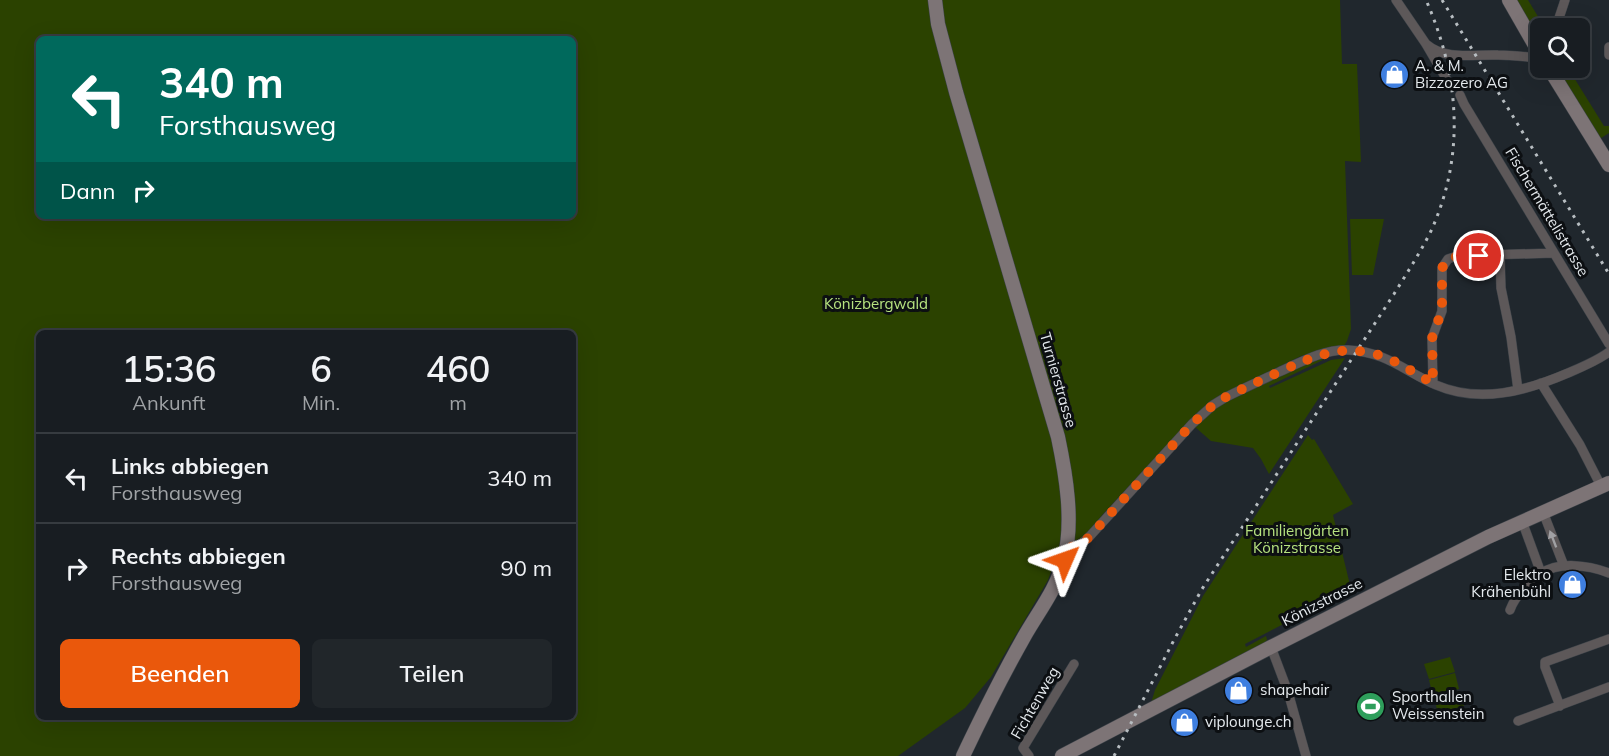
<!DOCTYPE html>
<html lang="de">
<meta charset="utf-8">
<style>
body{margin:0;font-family:Mulish,sans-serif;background:#21262a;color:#f1f3f6;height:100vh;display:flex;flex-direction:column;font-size:22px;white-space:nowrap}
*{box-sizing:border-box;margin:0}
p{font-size:20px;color:#9fa2a5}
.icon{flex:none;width:33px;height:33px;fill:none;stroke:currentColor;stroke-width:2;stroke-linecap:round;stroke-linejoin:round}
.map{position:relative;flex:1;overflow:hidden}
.drawer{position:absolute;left:36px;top:330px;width:540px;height:390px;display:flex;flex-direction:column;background:#181d22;border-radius:9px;box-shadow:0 6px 24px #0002,0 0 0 2px #363b40}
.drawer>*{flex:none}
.hud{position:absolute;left:36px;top:36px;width:540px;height:183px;border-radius:9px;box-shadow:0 6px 24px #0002,0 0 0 2px #363b40;background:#00695c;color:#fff;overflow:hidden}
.fabs{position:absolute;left:1530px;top:18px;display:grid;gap:12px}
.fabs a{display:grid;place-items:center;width:60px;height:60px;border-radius:9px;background:#181d22;box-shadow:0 6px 24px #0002,0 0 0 2px #363b40;font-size:30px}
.pin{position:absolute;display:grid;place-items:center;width:51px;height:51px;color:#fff;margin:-26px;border:3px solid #fff;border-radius:50%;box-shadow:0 2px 6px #0007}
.me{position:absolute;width:66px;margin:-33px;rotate:47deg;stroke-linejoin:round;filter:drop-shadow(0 0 4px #0008)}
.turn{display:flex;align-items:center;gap:21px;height:126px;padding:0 24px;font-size:27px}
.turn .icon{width:78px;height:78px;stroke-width:2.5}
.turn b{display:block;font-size:42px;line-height:51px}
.then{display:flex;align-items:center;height:57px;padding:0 24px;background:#0003;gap:12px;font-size:22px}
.eta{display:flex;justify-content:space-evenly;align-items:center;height:102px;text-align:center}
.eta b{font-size:36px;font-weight:600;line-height:42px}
.cta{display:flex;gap:12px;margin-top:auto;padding:12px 24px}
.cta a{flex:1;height:69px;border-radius:9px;background:#ea580c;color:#fff;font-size:24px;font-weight:600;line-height:69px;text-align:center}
.cta a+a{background:#21262a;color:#f1f3f6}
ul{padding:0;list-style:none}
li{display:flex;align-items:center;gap:18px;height:90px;padding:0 24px;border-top:2px solid #363b40}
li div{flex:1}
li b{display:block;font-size:22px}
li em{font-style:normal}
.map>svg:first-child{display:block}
</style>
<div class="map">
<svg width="1609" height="756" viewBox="0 0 1609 756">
<rect width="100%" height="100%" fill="#20272d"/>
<path fill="#2b4200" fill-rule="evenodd" d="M0 0H1340L1342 64H1357L1361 162 1345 161 1351 329 1347 341 1344 346 1333 347 1301 356 1220 395 1209 403 1194 416 1103 514 1085 536 1057 549 1052 569 1048 580 991 677 965 708 898 756H0ZM39 39H573V216H39ZM39 333H573V717H39Z
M1510 0H1528L1545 28H1540V53Z
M1550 68H1568L1604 126H1609V133L1595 142Z
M1350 219H1384L1373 275H1352Z
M1322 358 1323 360 1269 386 1270 388 1331 360 1345 358 1269 474 1261 459 1253 448 1211 441 1195 427 1209 414 1222 404 1313 361Z
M1308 435 1312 440 1314 439 1353 504 1333 515 1351 589 1245 644 1246 647 1266 636 1267 640 1264 643 1151 703 1155 690 1203 596Z
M1450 657 1455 672 1429 679 1424 664Z
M1455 673 1459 689 1433 696 1429 680Z
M1460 691 1464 706 1438 713 1434 698Z"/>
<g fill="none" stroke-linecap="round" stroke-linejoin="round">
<defs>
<path id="street" d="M1396 0 1426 44 1447 80
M1553 28 1558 21 1565 0
M1426 44C1446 61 1474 54 1498 55 1512 55 1526 57 1540 58
M1609 47V55
M1460 95 1464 104 1609 344
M1500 256 1501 288 1511 337 1518 390
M1433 383 1432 338 1442 311V268L1448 259 1457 256 1554 253
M1541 383 1580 445 1601 486
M1543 512 1564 566
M1522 521 1541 573
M1067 547C1077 548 1083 543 1090 536L1192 424 1213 405 1226 397C1243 389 1261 380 1279 372 1301 362 1324 349 1348 350 1387 352 1404 371 1436 385 1480 404 1526 391 1568 373 1582 367 1597 361 1609 352
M1510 610C1513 602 1517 596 1523 590 1528 585 1533 578 1540 574 1559 561 1588 565 1609 573
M1271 647 1288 692 1306 756
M1560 706 1545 667V662L1609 639
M1518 721 1609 687
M1029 756 1023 748 1074 664"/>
<path id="secondary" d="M935 0 938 24 956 92 1058 437C1066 475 1074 522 1064 560 1057 589 1038 612 1024 637 1002 676 982 716 963 756
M1509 0 1540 54
M1549 68 1609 165
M1062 756 1271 647 1488 537 1609 483"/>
</defs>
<use href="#street" stroke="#3c4248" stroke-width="10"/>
<use href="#secondary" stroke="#3c4248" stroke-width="15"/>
<use href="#street" stroke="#5d5859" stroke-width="9"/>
<use href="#secondary" stroke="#7d7476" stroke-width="14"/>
<path stroke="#b7bdc1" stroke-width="3" stroke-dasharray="3 6" stroke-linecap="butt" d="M1442 0 1609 274
M1114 756 1174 640 1202 589 1394 294C1407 273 1420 253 1431 231 1466 154 1459 75 1426 0"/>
</g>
<defs><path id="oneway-solid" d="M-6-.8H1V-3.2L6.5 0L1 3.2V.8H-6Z" transform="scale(1.5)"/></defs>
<use fill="#a1a1a4" href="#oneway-solid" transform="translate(1553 539) rotate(-111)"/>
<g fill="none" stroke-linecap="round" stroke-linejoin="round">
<path stroke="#ea580c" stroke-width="10" stroke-dasharray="0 18" d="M1065 560 1067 547C1077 547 1083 543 1090 536L1192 424 1213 405 1226 397C1244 388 1262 380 1281 371 1315 356 1341 344 1379 355 1398 361 1415 374 1433 383L1432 338 1442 310V271L1443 265 1451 257 1479 256"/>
</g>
<defs>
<symbol id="shop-disc" viewBox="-11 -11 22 22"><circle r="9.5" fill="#3f7fe0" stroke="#0c0f12"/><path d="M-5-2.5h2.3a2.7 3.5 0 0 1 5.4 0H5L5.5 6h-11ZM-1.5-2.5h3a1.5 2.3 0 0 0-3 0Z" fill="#fff"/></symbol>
<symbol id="stadium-disc" viewBox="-11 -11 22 22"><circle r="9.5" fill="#2e9e5b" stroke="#0c0f12"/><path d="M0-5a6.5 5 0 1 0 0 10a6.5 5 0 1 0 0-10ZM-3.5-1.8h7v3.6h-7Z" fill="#fff"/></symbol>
</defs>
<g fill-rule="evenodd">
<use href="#shop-disc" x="1378" y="58" width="33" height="33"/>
<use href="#shop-disc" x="1556" y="568" width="33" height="33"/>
<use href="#shop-disc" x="1222" y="674" width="33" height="33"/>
<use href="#stadium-disc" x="1354" y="690" width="33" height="33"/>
<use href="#shop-disc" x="1168" y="706" width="33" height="33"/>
</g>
<g text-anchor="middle" stroke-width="6" stroke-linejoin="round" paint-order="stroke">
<g font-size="15" fill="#e5eaee" stroke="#0c0f12" text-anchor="start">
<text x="1415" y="71">A. &amp; M.<tspan x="1415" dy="17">Bizzozero AG</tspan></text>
<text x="1551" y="580" text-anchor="end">Elektro<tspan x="1551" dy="17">Krähenbühl</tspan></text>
<text x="1260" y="695">shapehair</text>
<text x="1392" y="702">Sporthallen<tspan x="1392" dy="17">Weissenstein</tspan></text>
<text x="1205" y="727">viplounge.ch</text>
</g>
<g font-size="15" fill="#e5eaee" stroke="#0c0f12">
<text transform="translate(1547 212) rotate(59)" y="5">Fischermättelistrasse</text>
<text transform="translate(1058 380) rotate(74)" y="5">Turnierstrasse</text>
<text transform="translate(1322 602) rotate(-27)" y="5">Könizstrasse</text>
<text transform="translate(1035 703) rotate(-60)" y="5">Fichtenweg</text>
</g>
<g font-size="15" fill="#b7e380" stroke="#0c0f12">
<text x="876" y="309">Könizbergwald</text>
<text x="1297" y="536">Familiengärten<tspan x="1297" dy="17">Könizstrasse</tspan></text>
</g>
</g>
</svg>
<div class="fabs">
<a><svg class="icon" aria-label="search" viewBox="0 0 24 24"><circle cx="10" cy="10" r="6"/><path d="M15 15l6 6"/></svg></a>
</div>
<div class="pin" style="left:1479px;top:256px;background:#d93025"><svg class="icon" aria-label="arrive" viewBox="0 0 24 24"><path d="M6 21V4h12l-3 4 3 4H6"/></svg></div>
<svg class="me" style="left:1065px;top:560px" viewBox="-20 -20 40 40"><path d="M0-17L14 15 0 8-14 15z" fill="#ea580c" stroke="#fff" stroke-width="4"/></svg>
<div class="hud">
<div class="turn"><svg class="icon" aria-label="left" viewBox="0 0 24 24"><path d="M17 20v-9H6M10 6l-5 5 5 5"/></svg><div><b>340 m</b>Forsthausweg</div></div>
<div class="then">Dann<svg class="icon" aria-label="right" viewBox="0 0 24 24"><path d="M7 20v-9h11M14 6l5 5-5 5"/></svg></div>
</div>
<section class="drawer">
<div class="eta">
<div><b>15:36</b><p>Ankunft</p></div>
<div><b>6</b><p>Min.</p></div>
<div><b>460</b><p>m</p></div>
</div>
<ul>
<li><svg class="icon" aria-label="left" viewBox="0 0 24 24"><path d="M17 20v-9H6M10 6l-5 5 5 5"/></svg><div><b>Links abbiegen</b><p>Forsthausweg</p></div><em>340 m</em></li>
<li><svg class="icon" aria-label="right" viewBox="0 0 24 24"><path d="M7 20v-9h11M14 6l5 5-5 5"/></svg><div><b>Rechts abbiegen</b><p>Forsthausweg</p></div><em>90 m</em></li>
</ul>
<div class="cta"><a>Beenden</a><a>Teilen</a></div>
</section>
</div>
